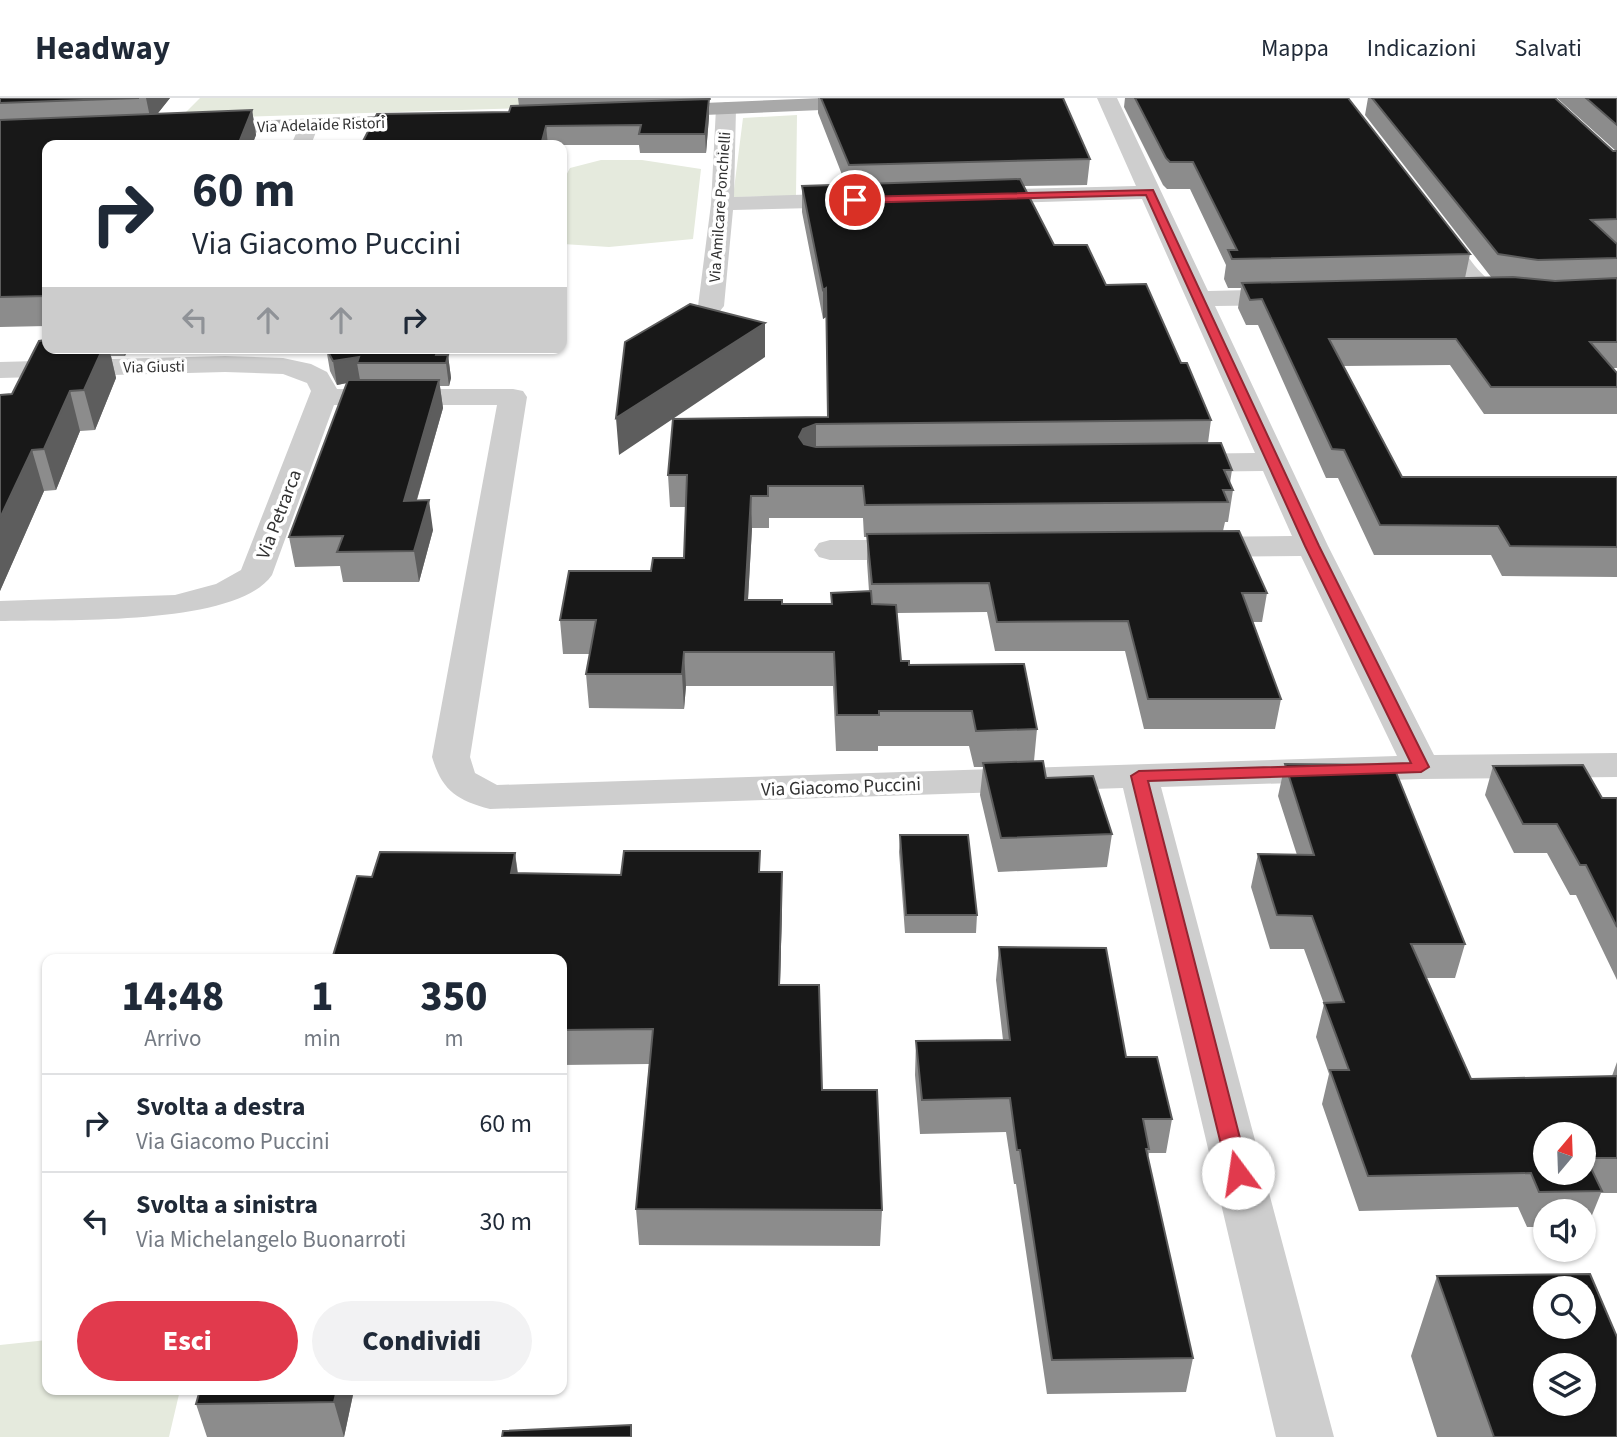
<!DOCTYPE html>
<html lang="it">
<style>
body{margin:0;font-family:"Source Sans 3",sans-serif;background:#f2f2f3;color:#1f2937;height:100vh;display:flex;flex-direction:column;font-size:26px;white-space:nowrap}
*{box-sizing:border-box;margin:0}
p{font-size:23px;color:#747a83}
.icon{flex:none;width:38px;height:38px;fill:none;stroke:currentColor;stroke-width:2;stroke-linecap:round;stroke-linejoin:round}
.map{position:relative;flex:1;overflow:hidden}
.sheet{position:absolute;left:42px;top:856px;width:525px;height:441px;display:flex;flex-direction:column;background:#fff;border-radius:14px;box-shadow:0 2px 5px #0004}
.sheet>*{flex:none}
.top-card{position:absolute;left:42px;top:42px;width:525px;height:214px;border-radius:14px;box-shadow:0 2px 5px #0004;background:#fff;color:#1f2937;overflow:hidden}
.needle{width:46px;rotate:19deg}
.fabs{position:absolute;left:1533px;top:1024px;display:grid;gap:14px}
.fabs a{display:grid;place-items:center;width:63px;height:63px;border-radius:50%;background:#fff;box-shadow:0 2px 5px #0004;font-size:35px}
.pin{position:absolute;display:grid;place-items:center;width:60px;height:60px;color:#fff;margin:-30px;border:4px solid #fff;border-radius:50%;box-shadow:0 2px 7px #0007}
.me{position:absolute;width:77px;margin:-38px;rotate:346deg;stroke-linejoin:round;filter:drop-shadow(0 0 5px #0008)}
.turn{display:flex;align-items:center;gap:24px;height:147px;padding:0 35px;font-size:32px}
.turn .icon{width:91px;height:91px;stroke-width:2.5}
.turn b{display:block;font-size:49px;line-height:60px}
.lanes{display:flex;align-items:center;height:66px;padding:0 35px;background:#0003;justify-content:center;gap:35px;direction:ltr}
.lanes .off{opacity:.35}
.eta{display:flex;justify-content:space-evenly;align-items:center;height:119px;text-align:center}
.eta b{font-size:42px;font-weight:800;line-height:49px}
.cta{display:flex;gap:14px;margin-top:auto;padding:14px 35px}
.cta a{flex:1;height:80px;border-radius:42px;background:#e13a4d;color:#fff;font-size:28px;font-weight:800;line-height:80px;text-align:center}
.cta a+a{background:#f2f2f3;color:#1f2937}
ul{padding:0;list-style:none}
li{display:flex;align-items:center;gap:21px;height:98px;padding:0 35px;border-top:2px solid #e0e1e3}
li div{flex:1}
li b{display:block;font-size:26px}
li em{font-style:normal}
header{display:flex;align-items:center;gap:42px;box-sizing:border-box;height:98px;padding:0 35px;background:#fff;border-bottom:2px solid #e0e1e3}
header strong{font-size:33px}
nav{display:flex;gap:38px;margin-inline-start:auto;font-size:24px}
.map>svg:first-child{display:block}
</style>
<header>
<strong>Headway</strong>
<nav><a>Mappa</a><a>Indicazioni</a><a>Salvati</a></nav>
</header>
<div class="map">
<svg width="1617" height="1339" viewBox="0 0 1617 1339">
<rect width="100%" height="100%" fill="#fff"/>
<path fill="#e5eadd" d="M200 0H561L558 9 237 19 240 13 185 15Z
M797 17 796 98 733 99 743 20Z
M601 62H642L701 71 693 141 609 149 563 146 562 85 570 70Z
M47 1242V1292H180L169 1339H0V1247Z"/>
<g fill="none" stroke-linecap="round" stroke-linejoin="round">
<path fill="#cecece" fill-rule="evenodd" d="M1097 0H1117L1208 193 1291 191 1300 194 1304 199 1300 204 1291 207 1215 208 1328 448 1434 657 1617 655V679L1421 681 1161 689 1334 1339H1276L1123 690 490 711C456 702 442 692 432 659L497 307H334L272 477C236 529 61 521 0 523V503L175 497 216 486 241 472 311 293 307 285 283 276 225 274 0 280V264L225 258 283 260 311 266 327 274 337 291H513L523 293 527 299 470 659 475 675 497 687 1397 658 1301 458 1192 459 1181 456 1176 449 1181 442 1192 439 1292 438 1263 373 1175 374 1164 371 1160 365 1164 359 1175 356 1255 355 1142 101 977 106 969 104 966 99 969 94 977 92 1136 88Z
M726 4 733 6 736 10 734 99 854 95 862 97 865 102 862 107 854 109 733 112 724 208 720 213 711 216 702 213 698 208 711 106 716 10 719 6Z
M309 20 316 22 319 26 311 47H291L302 22Z
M1435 120 1443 122C1458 140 1471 170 1491 183 1513 197 1589 189 1617 187V203C1583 204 1500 213 1472 192 1455 179 1436 146 1423 127L1427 122Z
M830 442H919L930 445 935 452 930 459 919 462H830L819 459 814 452 819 445Z"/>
<path fill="#a9a9a9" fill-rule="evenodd" d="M823 0H876L879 4 876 8 869 10 656 19 649 17 646 13 649 9 656 7Z
M425 16 432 18 435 22 432 26 201 37 194 35 191 31 194 27 201 25Z"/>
</g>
<path fill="#8c8c8c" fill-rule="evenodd" d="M0 0H170L157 16 252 12 256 37 252 47H47V228L0 229Z
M518 0H711V2H709V19L706 55H640L639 47H361L509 14 519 8Z
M818 0 1090 61 1087 87 1024 88 1054 147 1106 187 1181 265 1211 322 1208 345 1232 372 1230 385 1233 392 1228 424H1225L1223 433 1267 495 1262 524H1253L1281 601 1275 631H1144L1125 553H995L987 514 897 515 901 563 1037 631 1034 663 1046 680 1112 736 1107 769 998 774 980 697 983 669H974L969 648H878V653H836L833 588H686L684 611 589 610 586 576 590 556H563L560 522 651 473 684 460 686 409H670L668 377 828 319 826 219 823 221 802 114V88L846 87 818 15ZM769 420H863L864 439H867V464L869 493 831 495V506H783L748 502 752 430H769Z
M1125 0H1348L1470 156 1465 180 1491 179 1365 17 1368 0H1555L1613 53H1616L1557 0H1617V270H1613L1617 289V316H1484L1450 267 1343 268 1402 379H1617V479L1502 478 1491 457H1374L1338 380H1326L1258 227H1246L1238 210 1241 190H1228L1224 181 1226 167 1190 91H1167L1163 87 1124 9Z
M47 250H128L125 258H111L116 280 95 332 80 333 56 392 44 393 0 493V297L12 296Z
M326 250H449L447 257H448L451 280 449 288H440L443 310 417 402 433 432 419 484H343L340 468 295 469 289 439 348 285 337 287 330 273Z
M1285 666 1465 846 1455 880H1426L1471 981 1612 978 1617 964V1095H1601L1588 1127 1584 1128V1113H1545V1129H1527L1518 1109 1359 1113 1322 1006 1329 976 1316 939 1324 906 1304 851H1270L1251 789 1258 756 1297 757 1278 698Z
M1493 668 1602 700H1617V882L1576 797H1570L1547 755H1514L1485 697Z
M900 737 977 817 976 835H905L899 754Z
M515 755 518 775 621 777 782 774V808L780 887 822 992 882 1112 880 1148 639 1147 636 1111 649 966 562 967V861L372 779Z
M999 849 1126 959 1172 1021 1166 1055H1149L1148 1059 1193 1260 1186 1294 1047 1296 1016 1086H1014L1006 1034 920 1036 915 977 916 943 1003 942 996 882Z
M1437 1178 1617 1339H1437L1411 1258Z
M200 1292H354L344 1339H207L196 1306Z"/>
<path fill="#5d5d5d" d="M146 0H170L151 24Z
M709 1V19L706 55 705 36Z
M252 12 256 37 252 47H238Z
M546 28 548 47H541Z
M826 190V219L823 221V192Z
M765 225V259L619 357 616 320Z
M103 250H109L116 280 95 332 84 292Z
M123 250H128L125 258Z
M438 250H449L444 265 436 257Z
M448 257 451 280 449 288 446 265Z
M359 259 357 265 360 282 337 287 333 263Z
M439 282 443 310 408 432 404 403Z
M70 293 80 333 56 392 44 351Z
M816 326V357L803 362 799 339 803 331Z
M32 352 44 393 0 493V420Z
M751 398 752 430 746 536 745 502Z
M429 402 433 432 419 484 414 453Z
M684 554 686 588 684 611 682 576Z
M515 755 519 788 511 775Z
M782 774V808L779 922V887Z
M337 1292H354L344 1339 334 1304Z"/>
<path fill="#181818" stroke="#5d5d5d" stroke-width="2" fill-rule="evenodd" d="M0 0H139L0 5Z
M821 0H1063L1090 61 849 67Z
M1135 0H1348L1470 156 1232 161 1228 152H1237L1193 64H1170L1166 60Z
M1372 0H1555L1613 53H1617V121L1591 122 1617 146V160L1538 162 1498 156Z
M1586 0H1617V27Z
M709 1 705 36H639L641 27 546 28 541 47H361L377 16 509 14 511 8Z
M252 12 238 47H47V198L0 199V22Z
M1020 81 1054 147H1087L1106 187 1146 186 1181 265H1187L1211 322 816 326 803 331 799 339 804 346 816 349 1221 345 1232 372H1224L1233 392H1223L1228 404 865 407 863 388H768V398H751L745 502H782V506H832L831 495 871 493 872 506 896 507 901 563H909V567L1024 566 1037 631 976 633 972 613H879V617H837L834 554H684L682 576H586L596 522H560L569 473H651L653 460H684L687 377H668L673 321 828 319 826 190 823 192 802 88Z
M1513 179 1555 183 1617 180V244H1590L1617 275V289H1491L1456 241H1329L1402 379H1617V449L1510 448 1498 428 1380 427 1344 352 1332 351 1262 201 1250 202 1242 185Z
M690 206 765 225 616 320 625 244Z
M47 242V250H103L84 292 70 293 44 351 32 352 0 420V297L12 296 39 243Z
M326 250H438L436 257H448L446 265H357L359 259 333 263Z
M348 282H439L404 403 429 402 414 453 337 454 343 438 289 439Z
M1239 433 1267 495H1242L1281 601H1148L1128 523 997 524 989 485 872 486 867 436Z
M1043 663 1046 680 1093 678 1112 736 1001 740 983 665Z
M1285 666 1393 667 1465 846H1411L1471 981 1617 978V1060H1586L1602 1093 1539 1094 1531 1075 1368 1078 1330 972H1349L1324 905 1344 904 1312 818 1277 817 1258 756 1314 757ZM1545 1036H1584V1074H1545Z
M1583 667 1602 700H1617V829L1586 767H1580L1557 726H1523L1493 668Z
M900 737H968L977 817H906Z
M624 753H760L759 774H782L779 887H819L822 992H877L882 1112 636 1111 653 931 562 932V861H332L357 778 372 779 380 754 515 755 511 775 621 777Z
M999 849 1106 850 1126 959H1157L1172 1021H1143L1149 1051H1146L1193 1260 1052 1262 1020 1052H1017L1010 1000 922 1002 916 943 1010 942Z
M1590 1176 1617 1239V1339H1494L1437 1178ZM1545 1190H1584V1228H1545ZM1545 1267H1584V1306H1545Z
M200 1292H337L334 1304 196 1306Z
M631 1327V1339H502L503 1333Z"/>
<path fill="#e13a4d" stroke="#922632" stroke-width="2" d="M1153 92 1319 448 1429 669 1421 674 1148 683 1249 1075 1246 1080 1238 1083 1231 1080 1228 1075 1131 678 1139 673 1411 665 1305 448 1146 97 855 105 851 102 855 99Z"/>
<g text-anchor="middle" stroke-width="7" stroke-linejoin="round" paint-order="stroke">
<g font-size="16" fill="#313131" stroke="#fff">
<text transform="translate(321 26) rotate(-2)" y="6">Via Adelaide Ristori</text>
<text transform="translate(719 109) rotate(-86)" y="6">Via Amilcare Ponchielli</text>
<text transform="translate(154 268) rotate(-1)" y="6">Via Giusti</text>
</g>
<g font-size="19" fill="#313131" stroke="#fff">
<text transform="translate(278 416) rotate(-69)" y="7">Via Petrarca</text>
<text transform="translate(841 688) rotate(-2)" y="7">Via Giacomo Puccini</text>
</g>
</g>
</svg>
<div class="fabs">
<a><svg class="needle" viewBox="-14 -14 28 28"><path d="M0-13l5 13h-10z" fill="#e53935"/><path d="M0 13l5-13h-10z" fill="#747a83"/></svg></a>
<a><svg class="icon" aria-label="sound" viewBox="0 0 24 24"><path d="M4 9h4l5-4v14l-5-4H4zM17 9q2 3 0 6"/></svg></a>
<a><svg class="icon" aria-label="search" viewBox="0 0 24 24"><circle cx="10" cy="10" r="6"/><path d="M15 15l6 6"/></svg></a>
<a><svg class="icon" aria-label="layers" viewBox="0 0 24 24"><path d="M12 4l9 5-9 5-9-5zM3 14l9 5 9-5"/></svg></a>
</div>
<div class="pin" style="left:855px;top:102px;background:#d93025"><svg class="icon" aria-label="arrive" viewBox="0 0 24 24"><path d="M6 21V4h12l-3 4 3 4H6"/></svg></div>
<svg class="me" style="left:1238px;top:1075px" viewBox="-20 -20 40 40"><circle r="19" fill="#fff"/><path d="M0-13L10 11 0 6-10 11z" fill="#e13a4d"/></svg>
<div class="top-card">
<div class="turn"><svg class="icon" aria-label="right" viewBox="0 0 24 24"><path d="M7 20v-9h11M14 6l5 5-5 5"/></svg><div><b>60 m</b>Via Giacomo Puccini</div></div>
<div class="lanes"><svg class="icon off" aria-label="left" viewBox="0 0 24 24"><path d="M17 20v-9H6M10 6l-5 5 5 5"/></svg><svg class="icon off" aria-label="ahead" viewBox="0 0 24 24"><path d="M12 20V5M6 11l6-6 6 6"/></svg><svg class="icon off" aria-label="ahead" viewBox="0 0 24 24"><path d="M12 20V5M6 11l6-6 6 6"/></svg><svg class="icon" aria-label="right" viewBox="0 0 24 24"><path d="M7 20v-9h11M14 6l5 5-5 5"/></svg></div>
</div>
<section class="sheet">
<div class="eta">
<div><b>14:48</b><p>Arrivo</p></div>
<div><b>1</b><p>min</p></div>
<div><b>350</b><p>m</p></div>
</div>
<ul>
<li><svg class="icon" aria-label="right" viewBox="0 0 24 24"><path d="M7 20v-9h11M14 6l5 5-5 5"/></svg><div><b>Svolta a destra</b><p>Via Giacomo Puccini</p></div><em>60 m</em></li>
<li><svg class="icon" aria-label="left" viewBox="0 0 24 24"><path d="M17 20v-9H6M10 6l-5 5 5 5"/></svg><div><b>Svolta a sinistra</b><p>Via Michelangelo Buonarroti</p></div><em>30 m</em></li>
</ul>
<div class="cta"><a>Esci</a><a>Condividi</a></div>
</section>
</div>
